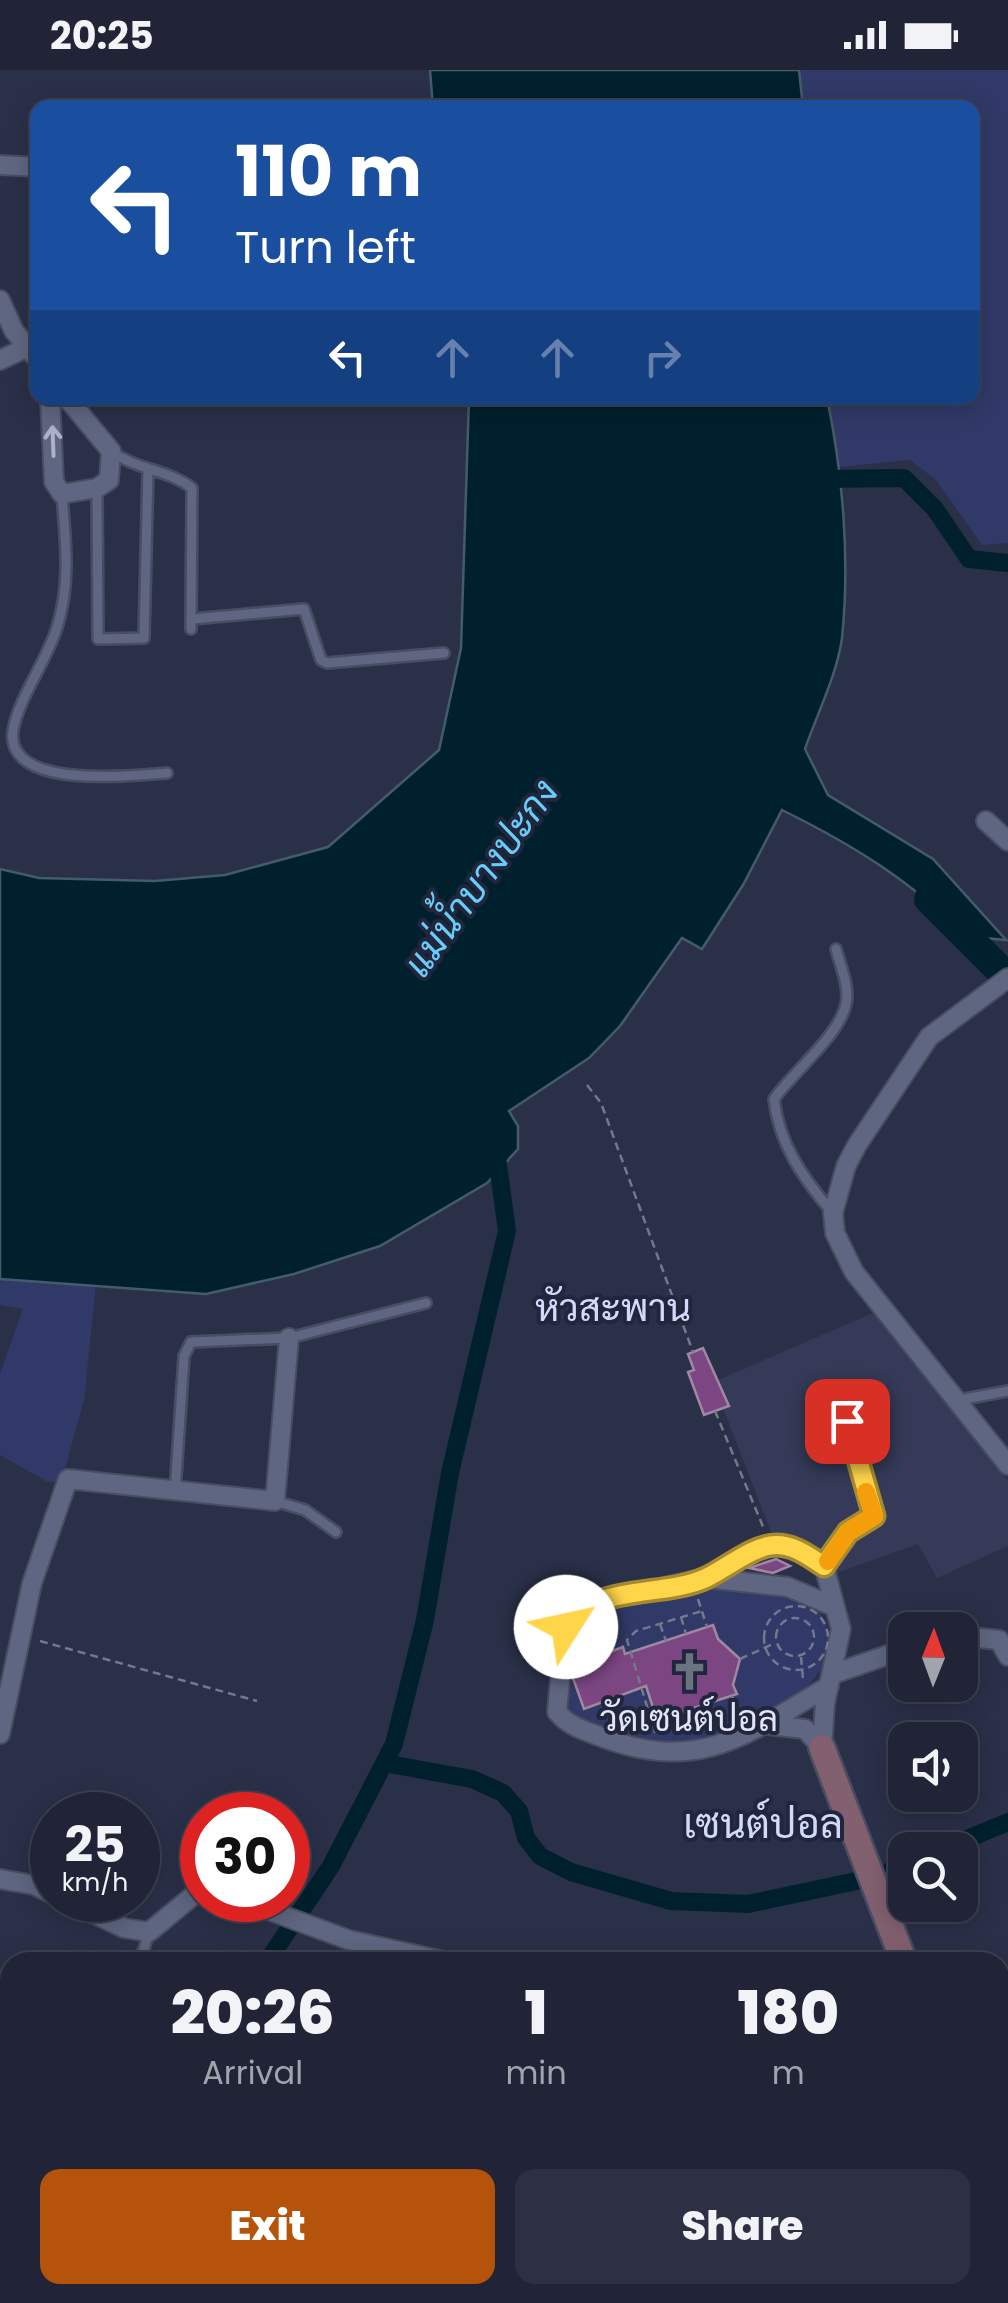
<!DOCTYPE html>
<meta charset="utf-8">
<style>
body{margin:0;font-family:Poppins,Sarabun,sans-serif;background:#2d3042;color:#f1f3f6;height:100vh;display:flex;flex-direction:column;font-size:38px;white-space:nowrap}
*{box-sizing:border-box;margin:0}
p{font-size:32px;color:#a2a4ad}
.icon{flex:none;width:55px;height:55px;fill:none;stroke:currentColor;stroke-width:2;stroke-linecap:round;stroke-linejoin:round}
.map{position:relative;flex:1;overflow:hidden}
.details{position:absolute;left:0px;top:1882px;width:1010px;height:352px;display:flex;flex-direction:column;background:#202436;border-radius:30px 30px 0 0;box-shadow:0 5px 25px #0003,0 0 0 2px #3d4151}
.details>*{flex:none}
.guide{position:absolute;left:30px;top:30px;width:950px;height:305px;border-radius:20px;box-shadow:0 5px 25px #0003,0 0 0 2px #3d4151;background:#1a4fa0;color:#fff;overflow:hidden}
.needle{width:65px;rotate:1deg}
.controls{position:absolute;left:888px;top:1542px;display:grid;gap:20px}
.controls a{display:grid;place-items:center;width:90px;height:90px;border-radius:20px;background:#202436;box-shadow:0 5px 25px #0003,0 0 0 2px #3d4151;font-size:50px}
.speed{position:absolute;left:30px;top:1722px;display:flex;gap:20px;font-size:50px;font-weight:700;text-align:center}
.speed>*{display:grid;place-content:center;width:130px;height:130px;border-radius:50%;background:#202436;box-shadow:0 5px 25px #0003,0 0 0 2px #3d4151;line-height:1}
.speed small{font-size:25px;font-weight:400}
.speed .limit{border:15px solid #d22;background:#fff;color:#111}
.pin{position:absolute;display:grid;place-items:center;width:85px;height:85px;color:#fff;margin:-42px;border-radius:20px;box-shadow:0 5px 15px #0006}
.me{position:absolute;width:110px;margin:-55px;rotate:55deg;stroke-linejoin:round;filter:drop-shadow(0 0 8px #0008)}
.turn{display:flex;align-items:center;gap:35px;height:210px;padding:0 40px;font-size:45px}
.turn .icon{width:130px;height:130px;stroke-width:2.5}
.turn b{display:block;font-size:70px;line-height:85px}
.lanes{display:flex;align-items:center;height:95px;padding:0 40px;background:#0003;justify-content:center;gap:50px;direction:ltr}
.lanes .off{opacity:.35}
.eta{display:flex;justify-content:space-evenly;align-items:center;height:170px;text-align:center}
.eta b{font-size:60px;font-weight:800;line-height:70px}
.button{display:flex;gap:20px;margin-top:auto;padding:20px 40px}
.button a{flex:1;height:115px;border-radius:20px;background:#b45309;color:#fff;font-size:40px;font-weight:800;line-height:115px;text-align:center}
.button a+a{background:#2d3042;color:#f1f3f6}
.status{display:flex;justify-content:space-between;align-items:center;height:70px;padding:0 50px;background:#202436;direction:ltr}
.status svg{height:28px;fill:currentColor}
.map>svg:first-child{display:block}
</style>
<div class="status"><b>20:25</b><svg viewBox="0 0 49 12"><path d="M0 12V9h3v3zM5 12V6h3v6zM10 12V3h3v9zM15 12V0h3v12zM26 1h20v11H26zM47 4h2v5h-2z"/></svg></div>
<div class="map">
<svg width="1008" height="2233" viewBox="0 0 1008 2233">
<rect width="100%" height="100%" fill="#2a3048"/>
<path fill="#343a57" d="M873 1243 1008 1411V1476L937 1508 918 1474 834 1504 819 1483 800 1470 772 1465 713 1312Z"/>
<path fill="#313968" d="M799 0H1008V473L982 475 936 410 910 390 839 397 827 328H972V38L803 37Z
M0 1209 96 1215 84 1330 61 1413 46 1411 0 1385V1304L23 1239 0 1235Z
M695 1518C730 1519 775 1514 808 1531 819 1537 826 1550 828 1561 844 1629 701 1684 648 1678 634 1676 618 1667 605 1662 590 1657 577 1653 565 1642 568 1523 591 1541 695 1518Z
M1008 1929V2137L1000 2113V1934Z"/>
<path fill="#00202d" stroke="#445b69" stroke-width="2.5" d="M430 0H799L803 37H433Z
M469 328H827C843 404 850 490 842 568 837 605 817 644 805 679L828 725 933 789 1006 870 964 866C913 811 849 773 782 740L743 815 702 879 682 868 620 956 589 988 509 1041 518 1056V1079L487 1113 380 1176 294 1204 206 1224 0 1209V799L39 808 155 811 225 805 328 777 439 680 461 578Z"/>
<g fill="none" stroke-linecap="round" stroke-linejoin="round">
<path stroke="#00202d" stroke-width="18" d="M818 409 904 408 935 439 969 489 1008 493
M384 1693 472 1709 503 1723 519 1741 526 1768 540 1786 571 1802 671 1831 748 1834 866 1809
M940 1780 1008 1752
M892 1799 905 1794
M267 1892 331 1796 394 1674 425 1550 450 1403 507 1161 496 1080
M76 2233 80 2225"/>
<path stroke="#00202d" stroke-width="30" d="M929 829 1008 908"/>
</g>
<path fill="#7c4683" stroke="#9f89a1" stroke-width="2.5" d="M703 1278 729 1336 704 1345 688 1302 694 1300 688 1284Z
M776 1489 790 1496 773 1503 749 1498Z
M713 1555 718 1569 740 1589 733 1615 737 1624 657 1650 646 1616 584 1639 573 1608 574 1595 623 1577 625 1584Z"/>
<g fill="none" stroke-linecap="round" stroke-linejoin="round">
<defs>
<path id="lane" d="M111 381C136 400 167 399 192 418L191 559
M97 418 98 569 144 568 148 400
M62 424C65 468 71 511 58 554 49 588 18 628 13 661 5 720 133 706 167 703
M192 549 304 539 321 590 327 593 444 583
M831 1141C803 1108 779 1074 774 1029 794 1001 839 966 846 934 850 917 840 895 836 879
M959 1330 1008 1321
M175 1422 184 1286 191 1272 289 1268 426 1233
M275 1431 305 1440 336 1462
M824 1496 848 1462 874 1446 847 1351
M140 1892 149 1862
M0 1908 10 1911"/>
<path id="street" d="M0 95 38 97
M0 230 14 261 38 290
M0 290 28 277
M50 328 54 412 62 424 97 418 109 410 111 381 67 328
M986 751 1008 771
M1008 908 929 967 857 1075 846 1096 833 1143 835 1163 854 1202 1008 1395
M706 1508C759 1480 768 1460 824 1496L841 1559 825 1633 822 1678
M960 1566 999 1570 1008 1586
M833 1604 905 1579
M829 1616C749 1663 700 1704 604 1668 587 1661 569 1657 557 1642L565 1557 576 1540 595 1532 706 1508 788 1517 835 1537
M769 1655 805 1659 822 1678
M0 1664 32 1513 68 1409 275 1431 289 1268
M0 1809 34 1815 52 1824
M65 1830 124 1858 149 1862 195 1824H202
M241 1830 349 1870 448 1892
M1000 1926 1008 1921
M0 2047 10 2049
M794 2225 795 2233
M507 2233 510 2225
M887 2233 904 2225"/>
<path id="secondary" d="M822 1678 904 1892
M1000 2144 1008 2165"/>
</defs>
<use href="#lane" stroke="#494d61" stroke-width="14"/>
<use href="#street" stroke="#494d61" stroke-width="22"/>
<use href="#secondary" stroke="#494d61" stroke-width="30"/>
<path stroke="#73788d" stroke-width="2.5" stroke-dasharray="8 5" stroke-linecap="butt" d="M587 1015 601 1033 693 1282
M715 1341 764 1459
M698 1529 707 1557
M764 1568a32 32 0 1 1 64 0a32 32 0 1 1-64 0Z
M681 1547 686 1564
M776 1567a19 19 0 1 1 38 0a19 19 0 1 1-38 0Z
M660 1554 666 1571
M40 1571 257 1631
M801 1587 803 1609
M740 1589 775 1573
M732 1626 740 1648
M655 1663 627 1570 636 1561 702 1541"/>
<use href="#lane" stroke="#5f6681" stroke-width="9"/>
<use href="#street" stroke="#5f6681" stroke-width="18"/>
<use href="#secondary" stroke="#836070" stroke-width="25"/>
</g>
<defs><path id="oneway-shaft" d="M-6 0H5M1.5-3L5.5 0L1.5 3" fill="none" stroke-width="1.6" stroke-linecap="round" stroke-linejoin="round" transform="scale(2.5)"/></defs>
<use stroke="#adb2c7" href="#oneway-shaft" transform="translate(53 371) rotate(-92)"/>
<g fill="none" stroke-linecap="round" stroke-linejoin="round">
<defs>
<path id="route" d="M566 1557C594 1513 662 1528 706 1508 727 1498 754 1475 776 1475 795 1475 808 1486 824 1496L848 1462 874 1446 847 1351"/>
</defs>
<use href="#route" stroke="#a68a30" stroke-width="25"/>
<use href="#route" stroke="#ffd54a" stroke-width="18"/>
<path stroke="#f59e0b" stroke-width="18" d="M828 1491 848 1462 874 1446 866 1422"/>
</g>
<defs>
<symbol id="church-bare" viewBox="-9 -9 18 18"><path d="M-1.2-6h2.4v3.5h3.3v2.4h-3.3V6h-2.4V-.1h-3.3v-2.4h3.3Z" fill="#6b7280" stroke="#21263d" stroke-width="2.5" paint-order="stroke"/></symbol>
</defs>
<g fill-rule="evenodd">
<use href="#church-bare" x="662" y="1574" width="55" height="55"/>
</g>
<g text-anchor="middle" stroke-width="8" stroke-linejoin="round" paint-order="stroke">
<g font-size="35" fill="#e1e5f5" stroke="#21263d">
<text x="689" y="1661">วัดเซนต์ปอล</text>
</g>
<g font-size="38" font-style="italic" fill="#67cefa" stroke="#21263d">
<text transform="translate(481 808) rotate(-54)" y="13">แม่น้ำบางปะกง</text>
</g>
<g font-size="38" fill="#d2dafa" stroke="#21263d">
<text x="613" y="1251">หัวสะพาน</text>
</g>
<g font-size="40" fill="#d2dafa" stroke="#21263d">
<text x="763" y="1768">เซนต์ปอล</text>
</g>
</g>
</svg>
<div class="controls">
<a><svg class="needle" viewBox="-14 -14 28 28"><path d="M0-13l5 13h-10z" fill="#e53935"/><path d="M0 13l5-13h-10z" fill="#a2a4ad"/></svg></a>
<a><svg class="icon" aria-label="sound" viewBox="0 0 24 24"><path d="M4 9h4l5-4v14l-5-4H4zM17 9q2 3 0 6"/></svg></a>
<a><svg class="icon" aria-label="search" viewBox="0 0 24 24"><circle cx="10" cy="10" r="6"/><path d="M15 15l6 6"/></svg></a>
</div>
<div class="speed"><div>25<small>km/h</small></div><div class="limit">30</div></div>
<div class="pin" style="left:847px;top:1351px;background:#d93025"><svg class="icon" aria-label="arrive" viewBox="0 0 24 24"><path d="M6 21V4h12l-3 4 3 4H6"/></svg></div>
<svg class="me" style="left:566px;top:1557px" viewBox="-20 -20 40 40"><circle r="19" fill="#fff"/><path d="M0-13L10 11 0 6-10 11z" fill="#ffd54a"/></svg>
<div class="guide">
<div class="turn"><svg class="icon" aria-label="left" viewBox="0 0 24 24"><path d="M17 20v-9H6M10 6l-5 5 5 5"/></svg><div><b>110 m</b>Turn left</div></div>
<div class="lanes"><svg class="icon" aria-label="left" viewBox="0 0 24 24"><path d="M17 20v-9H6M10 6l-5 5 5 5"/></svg><svg class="icon off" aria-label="ahead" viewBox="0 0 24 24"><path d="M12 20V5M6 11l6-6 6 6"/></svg><svg class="icon off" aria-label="ahead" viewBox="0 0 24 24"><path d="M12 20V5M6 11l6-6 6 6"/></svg><svg class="icon off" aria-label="right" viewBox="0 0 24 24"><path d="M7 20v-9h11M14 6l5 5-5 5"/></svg></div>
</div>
<section class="details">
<div class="eta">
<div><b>20:26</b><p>Arrival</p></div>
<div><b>1</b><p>min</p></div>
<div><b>180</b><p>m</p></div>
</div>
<div class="button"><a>Exit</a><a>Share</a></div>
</section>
</div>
